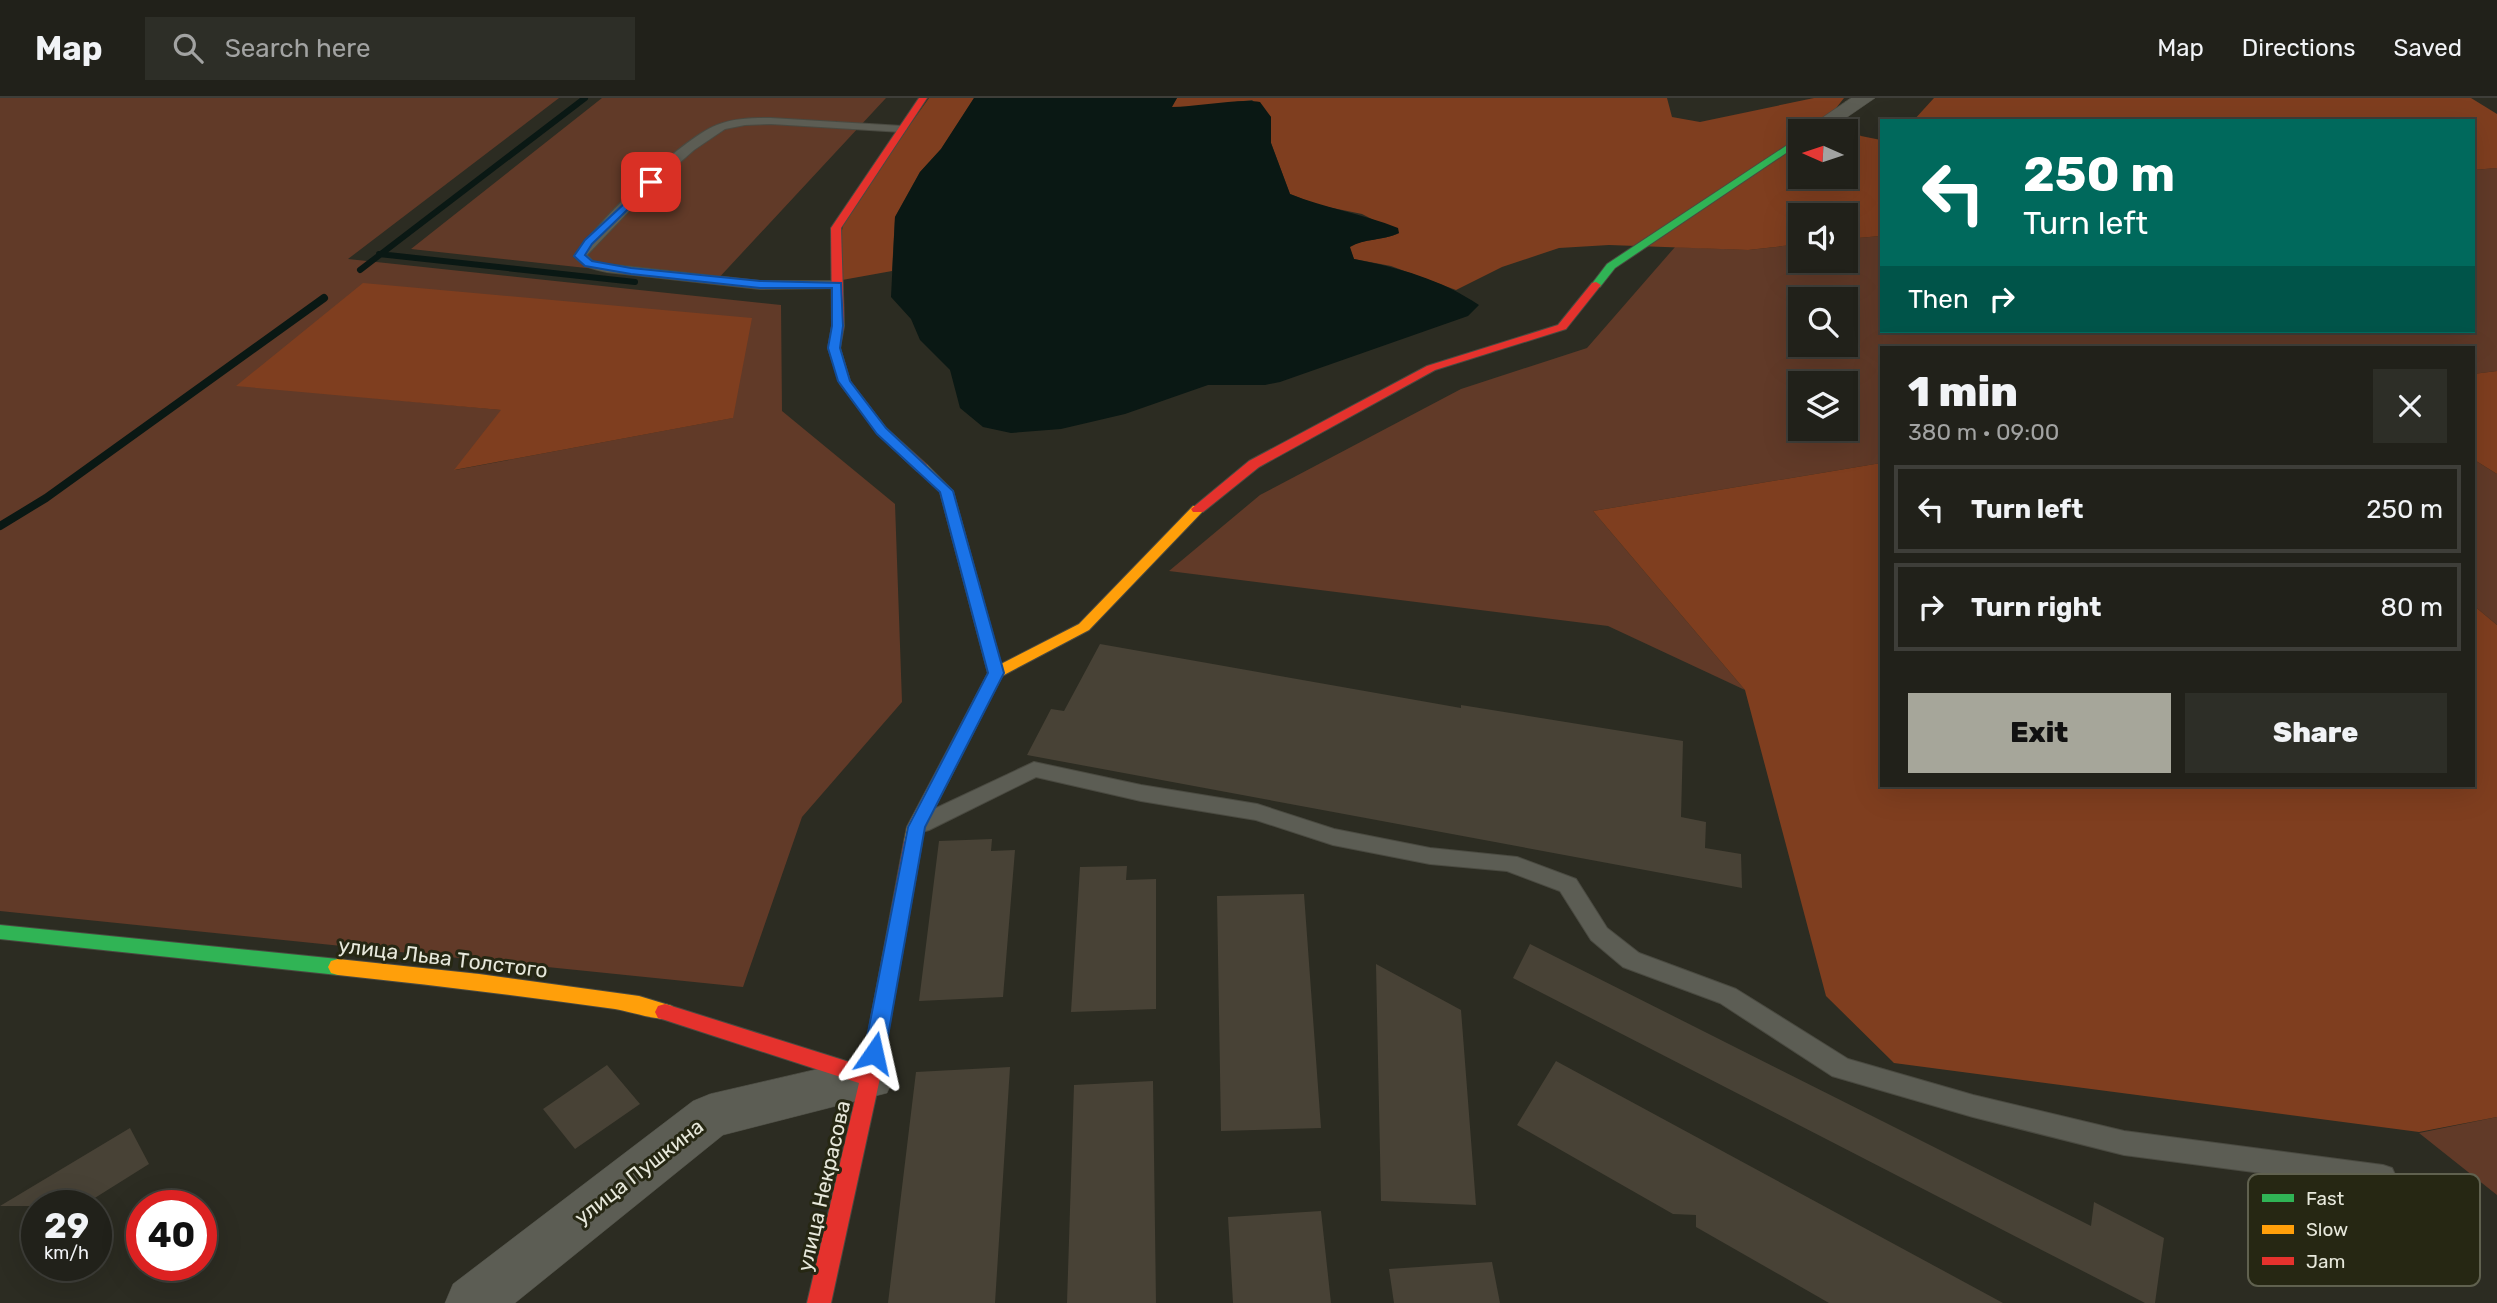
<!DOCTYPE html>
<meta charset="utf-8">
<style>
body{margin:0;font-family:Rubik,sans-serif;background:#2d2e27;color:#f1f3f6;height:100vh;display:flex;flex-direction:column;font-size:26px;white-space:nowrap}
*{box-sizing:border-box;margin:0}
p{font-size:23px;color:#a2a3a2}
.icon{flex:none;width:38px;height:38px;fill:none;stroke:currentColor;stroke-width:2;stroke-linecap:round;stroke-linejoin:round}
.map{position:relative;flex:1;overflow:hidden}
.sheet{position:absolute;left:1880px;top:248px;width:595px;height:441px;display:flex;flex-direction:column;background:#21211a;border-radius:0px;box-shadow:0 7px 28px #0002,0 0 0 2px #3e3e39}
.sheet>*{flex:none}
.banner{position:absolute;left:1880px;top:21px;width:595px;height:214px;border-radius:0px;box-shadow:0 7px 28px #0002,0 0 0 2px #3e3e39;background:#00695c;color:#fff;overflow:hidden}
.needle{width:46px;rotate:273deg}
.buttons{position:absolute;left:1788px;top:21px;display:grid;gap:14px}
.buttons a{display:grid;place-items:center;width:70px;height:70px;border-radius:0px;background:#21211a;box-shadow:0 7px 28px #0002,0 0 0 2px #3e3e39;font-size:35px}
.speed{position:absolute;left:21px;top:1092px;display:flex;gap:14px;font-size:35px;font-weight:700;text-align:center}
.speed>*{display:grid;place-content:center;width:91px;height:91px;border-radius:50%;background:#21211a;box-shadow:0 7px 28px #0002,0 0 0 2px #3e3e39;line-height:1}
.speed small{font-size:18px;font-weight:400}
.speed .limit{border:10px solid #d22;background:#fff;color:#111}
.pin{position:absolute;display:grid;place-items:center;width:60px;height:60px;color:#fff;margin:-30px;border-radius:14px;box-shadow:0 4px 10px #0006}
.me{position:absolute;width:77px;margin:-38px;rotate:11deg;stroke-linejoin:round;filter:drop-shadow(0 0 5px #0008)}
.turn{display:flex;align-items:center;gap:24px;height:147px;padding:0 28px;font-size:32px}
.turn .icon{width:91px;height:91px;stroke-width:2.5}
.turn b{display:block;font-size:49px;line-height:60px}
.then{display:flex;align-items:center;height:66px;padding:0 28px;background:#0003;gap:14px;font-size:26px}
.round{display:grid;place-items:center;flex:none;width:74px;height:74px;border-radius:0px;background:#2d2e27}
.head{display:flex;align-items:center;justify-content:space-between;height:119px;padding:0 28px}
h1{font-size:42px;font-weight:800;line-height:52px}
.cta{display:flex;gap:14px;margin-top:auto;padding:14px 28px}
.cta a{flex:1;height:80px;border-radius:0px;background:#a6a69a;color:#111;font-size:28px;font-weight:800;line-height:80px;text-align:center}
.cta a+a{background:#2d2e27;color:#f1f3f6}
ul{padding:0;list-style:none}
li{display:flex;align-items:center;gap:21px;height:88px;margin:0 14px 10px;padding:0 14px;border:4px solid #3e3e39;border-radius:0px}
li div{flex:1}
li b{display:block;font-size:26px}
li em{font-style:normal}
header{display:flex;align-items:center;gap:42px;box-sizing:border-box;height:98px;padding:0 35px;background:#21211a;border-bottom:2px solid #3e3e39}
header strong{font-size:33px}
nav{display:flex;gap:38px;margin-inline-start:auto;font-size:24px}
.search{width:490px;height:63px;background:#2d2e27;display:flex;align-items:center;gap:18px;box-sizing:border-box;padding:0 24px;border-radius:0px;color:#a2a3a2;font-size:26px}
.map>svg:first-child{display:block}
</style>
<header>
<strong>Map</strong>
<div class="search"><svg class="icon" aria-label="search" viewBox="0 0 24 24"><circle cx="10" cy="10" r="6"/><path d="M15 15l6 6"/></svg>Search here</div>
<nav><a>Map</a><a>Directions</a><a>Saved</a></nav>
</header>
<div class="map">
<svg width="2497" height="1205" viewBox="0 0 2497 1205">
<rect width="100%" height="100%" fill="#2c2c22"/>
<path fill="#613a28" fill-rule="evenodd" d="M0 0H559L348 161 781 207 782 313 895 406 902 604 802 719 743 889 0 813ZM237 287 732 320 455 372 502 312Z
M602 0H886L715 184 411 151Z
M2497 70V273L2473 276V250H1881V365L1593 413 1745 592 1608 528 1169 473 1260 397 1461 291 1587 250 1675 149 1748 152 1801 146V163H1846V141L1881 138V233H2473V72ZM1801 201H1846V247H1801ZM1801 285H1846V331H1801Z
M2473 361 2497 376V527L2473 507Z
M2497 1019V1097L2419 1035Z"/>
<path fill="#7f3e1f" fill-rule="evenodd" d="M929 0H974L941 51 920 74 895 119 892 173 831 184 845 118Z
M1177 0H1667L1672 19 1700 24 1814 0H1844L1833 14 1835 21 1861 38 1881 42V138L1846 141V117H1801V146L1748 152 1609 147 1559 150 1502 169 1456 192 1391 168 1354 161 1349 149C1363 140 1383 143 1399 135L1362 116 1318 107 1290 96 1271 45V19L1252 2 1193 9H1171ZM1801 33H1846V79H1801Z
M1934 0H2471L2497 16V70L2473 72V23H1913Z
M363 185 752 220 733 320 454 372 501 312 236 288Z
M2497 273V376L2473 361V276Z
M1881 365V688H2473V507L2497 527V1019L2419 1034 1894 965 1826 898 1745 592 1593 413Z"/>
<path fill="#0a1814" d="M974 0H1177L1172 9C1197 9 1238 0 1260 4L1271 19V45L1290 96C1325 110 1363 116 1398 130L1399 135C1383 143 1364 140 1350 149L1354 161C1400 170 1440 181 1479 207L1468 218 1280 284 1265 287H1208L1125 316 1061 331 1011 335 983 329 960 310 950 272 920 242 911 221 891 199 895 119 920 74 941 51Z"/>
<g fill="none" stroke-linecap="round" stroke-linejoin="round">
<path stroke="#0a1814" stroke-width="6" d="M379 156 635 184
M360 172 585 0"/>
<path stroke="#0a1814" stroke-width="8" d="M0 428 46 400 324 200"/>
</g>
<path fill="#484236" d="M1100 546 1461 610V607L1683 643 1681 719 1706 724 1705 750 1741 756 1742 790 1027 657 1051 611 1064 613Z
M992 741 991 753 1015 752 1003 899 919 903 939 743Z
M1127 768 1126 782 1156 781V911L1071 914 1080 769Z
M1304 796 1321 1030 1221 1033 1217 798Z
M1530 846 2091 1128 2094 1104 2164 1140 2155 1205H2145L1513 880Z
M1376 866 1461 912 1476 1107 1381 1103Z
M1556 963 2003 1205H1829L1696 1129V1117L1673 1116 1517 1027Z
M607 967 640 1006 575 1051 543 1011Z
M1010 969 995 1205H888L916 974Z
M1153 983 1156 1205H1067L1074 987Z
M130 1030 149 1066 82 1108H0Z
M1321 1113 1331 1205H1233L1228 1119Z
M1492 1164 1500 1205H1394L1389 1171Z"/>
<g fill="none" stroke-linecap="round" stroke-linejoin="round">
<defs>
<path id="lane" d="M771 20 902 28 907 31 902 34 771 26 745 27 725 31 694 52 651 90 587 157 593 163 607 166 760 183H837L842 184V190L760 191 607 174C593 171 583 169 574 158 599 123 679 42 717 27 734 20 753 20 771 20Z
M1034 664 1141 687 1257 706 1334 731 1430 750 1517 759 1576 781 1607 830 1639 855 1736 891 1848 961 1973 997 2124 1033 2383 1067 2392 1070 2396 1079 2392 1088 2383 1091 2124 1057 1973 1019 1832 978 1720 905 1623 869 1591 842 1560 793 1507 773 1430 766 1333 747 1256 722 1141 703 1036 679 929 732 922 734 915 732 911 726 915 720Z"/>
<path id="street" d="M1851 0H1875L1827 33H1803Z
M870 959 887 965 894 980 887 995 723 1037 515 1205H445L453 1186 693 1003 710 996Z"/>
<path id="fast" d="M1801 38V45L1615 170 1600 189H1592L1591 187 1607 166Z
M0 827 338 861 345 863 348 869 345 875 338 877 0 841Z"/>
<path id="slow" d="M922 366 927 367 953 393 1001 566 1079 526 1193 408H1203L1205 411 1089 532 1002 578 925 729 919 749H907L904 744 907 729 988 575 940 394 916 370Z
M338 861 479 876 639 898 672 908 675 914 672 920C660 924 629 913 615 911 523 898 431 887 338 877L331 875 328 869 331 863Z"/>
<path id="jam" d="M919 0H927L841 130 844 228 840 250 850 283 886 330 927 367V373H917L878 336 840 286 828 250 832 228 831 130Z
M1596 184 1601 187 1566 231 1435 272 1259 369 1203 414H1193L1191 411 1249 363 1427 268 1558 227 1592 185Z
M913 737 919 739 922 744 880 980 831 1205H807L859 985 665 922 658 920 655 914 658 908 665 906 862 968 904 744 907 739Z"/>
</defs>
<use href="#lane" stroke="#4a4a41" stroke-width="2"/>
<use href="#street" stroke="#4a4a41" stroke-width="1"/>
<use href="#fast" stroke="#4a4a41" stroke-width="2"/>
<use href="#slow" stroke="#4a4a41" stroke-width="2"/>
<use href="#jam" stroke="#4a4a41" stroke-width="2"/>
<use href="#lane" fill="#5c5d54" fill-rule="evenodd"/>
<use href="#street" fill="#5c5d54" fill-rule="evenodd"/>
<use href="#fast" fill="#30b455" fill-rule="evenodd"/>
<use href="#slow" fill="#ff9f0a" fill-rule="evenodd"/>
<use href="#jam" fill="#e5322d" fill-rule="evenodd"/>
</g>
<path fill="#1a73e8" stroke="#114b97" stroke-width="2" d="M651 81 654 82V86L592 146 585 157 592 163 631 170 760 183 841 185 843 228 840 250 850 283 886 330 953 393 1004 575 925 729 885 955 882 962 874 964 867 962 864 955 908 729 988 575 940 394 877 336 838 283 828 250 832 228V190H760L631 176 585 168 574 158 585 142Z"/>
<g text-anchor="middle" stroke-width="6" stroke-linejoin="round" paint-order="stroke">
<g font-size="21" fill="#e7e8db" stroke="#262713">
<text transform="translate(443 860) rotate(7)" y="7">улица Льва Толстого</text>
<text transform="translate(639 1074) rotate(-38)" y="7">улица Пушкина</text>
<text transform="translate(824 1088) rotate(-77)" y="7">улица Некрасова</text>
</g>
</g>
<rect x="2248" y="1076" width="232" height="112" rx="10" fill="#262713" stroke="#60614f" stroke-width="2"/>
<rect x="2262" y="1096" width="32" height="8" fill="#30b455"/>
<rect x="2262" y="1127" width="32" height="9" fill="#ff9f0a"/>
<rect x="2262" y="1159" width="32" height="8" fill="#e5322d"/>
<g font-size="19" fill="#e7e8db">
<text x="2306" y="1107">Fast</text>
<text x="2306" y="1138">Slow</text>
<text x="2306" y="1170">Jam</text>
</g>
</svg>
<div class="buttons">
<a><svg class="needle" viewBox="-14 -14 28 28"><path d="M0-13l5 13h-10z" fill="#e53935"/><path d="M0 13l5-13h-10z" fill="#a2a3a2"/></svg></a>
<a><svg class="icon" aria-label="sound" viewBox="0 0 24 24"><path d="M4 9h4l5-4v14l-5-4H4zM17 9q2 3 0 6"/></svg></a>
<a><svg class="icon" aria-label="search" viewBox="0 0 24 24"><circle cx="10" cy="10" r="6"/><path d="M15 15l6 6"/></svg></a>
<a><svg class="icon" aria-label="layers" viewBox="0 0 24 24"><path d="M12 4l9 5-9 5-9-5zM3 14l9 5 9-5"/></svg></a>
</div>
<div class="speed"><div>29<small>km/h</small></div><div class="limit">40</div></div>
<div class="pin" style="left:651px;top:84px;background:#d93025"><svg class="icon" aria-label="arrive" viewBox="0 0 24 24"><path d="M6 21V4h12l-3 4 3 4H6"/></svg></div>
<svg class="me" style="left:874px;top:955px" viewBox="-20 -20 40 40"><path d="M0-17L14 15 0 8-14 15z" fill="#1a73e8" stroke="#fff" stroke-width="4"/></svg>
<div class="banner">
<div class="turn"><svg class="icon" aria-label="left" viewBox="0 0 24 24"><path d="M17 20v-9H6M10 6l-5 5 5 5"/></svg><div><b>250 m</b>Turn left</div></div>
<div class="then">Then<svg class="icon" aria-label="right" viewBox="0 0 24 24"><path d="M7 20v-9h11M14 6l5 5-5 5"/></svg></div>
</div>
<section class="sheet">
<div class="head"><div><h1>1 min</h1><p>380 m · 09:00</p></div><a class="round"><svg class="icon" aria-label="close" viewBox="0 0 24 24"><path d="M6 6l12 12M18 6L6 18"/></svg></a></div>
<ul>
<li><svg class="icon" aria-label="left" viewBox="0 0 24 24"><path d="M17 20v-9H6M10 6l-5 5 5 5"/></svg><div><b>Turn left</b></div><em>250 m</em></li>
<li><svg class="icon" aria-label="right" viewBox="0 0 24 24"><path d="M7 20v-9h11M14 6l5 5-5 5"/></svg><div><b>Turn right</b></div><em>80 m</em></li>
</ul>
<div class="cta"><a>Exit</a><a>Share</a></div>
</section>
</div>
